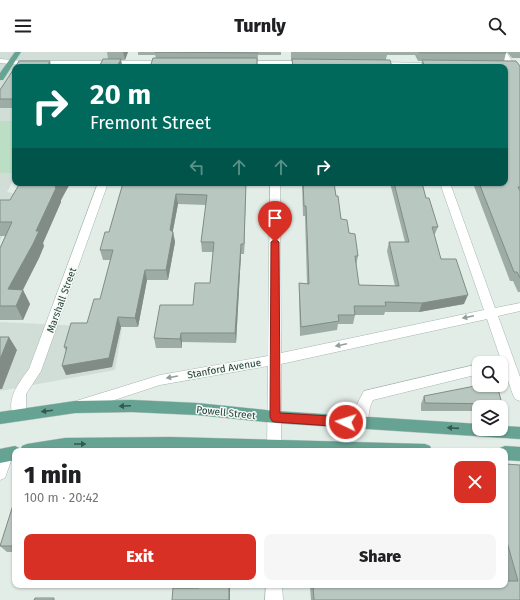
<!DOCTYPE html>
<meta charset="utf-8">
<style>
body{margin:0;font-family:"Fira Sans",sans-serif;background:#f6f6f6;color:#202124;height:100vh;display:flex;flex-direction:column;font-size:15px;white-space:nowrap}
*{box-sizing:border-box;margin:0}
p{font-size:13px;color:#757577}
.icon{flex:none;width:22px;height:22px;fill:none;stroke:currentColor;stroke-width:2;stroke-linecap:round;stroke-linejoin:round}
.map{position:relative;flex:1;overflow:hidden}
.drawer{position:absolute;left:12px;top:396px;width:496px;height:140px;display:flex;flex-direction:column;background:#fff;border-radius:8px;box-shadow:0 1px 3px #0004}
.drawer>*{flex:none}
.banner{position:absolute;left:12px;top:12px;width:496px;height:122px;border-radius:8px;box-shadow:0 1px 3px #0004;background:#00695c;color:#fff;overflow:hidden}
.tools{position:absolute;left:472px;top:304px;display:grid;gap:8px}
.tools a{display:grid;place-items:center;width:36px;height:36px;border-radius:8px;background:#fff;box-shadow:0 1px 3px #0004;font-size:20px}
.pin{position:absolute;display:grid;place-items:center;width:34px;height:34px;color:#fff;margin:-41px -17px;border-radius:50% 50% 50% 0;rotate:-45deg;box-shadow:0 0 4px #0007}
.pin .icon{rotate:45deg}
.me{position:absolute;width:44px;margin:-22px;rotate:274deg;stroke-linejoin:round;filter:drop-shadow(0 0 3px #0008)}
.turn{display:flex;align-items:center;gap:14px;height:84px;padding:0 12px;font-size:18px}
.turn .icon{width:52px;height:52px;stroke-width:2.5}
.turn b{display:block;font-size:28px;line-height:34px}
.lanes{display:flex;align-items:center;height:38px;padding:0 12px;background:#0003;justify-content:center;gap:20px;direction:ltr}
.lanes .off{opacity:.35}
.round{display:grid;place-items:center;flex:none;width:42px;height:42px;border-radius:8px;background:#f6f6f6}
.head{display:flex;align-items:center;justify-content:space-between;height:68px;padding:0 12px}
h1{font-size:24px;font-weight:800;line-height:30px}
.primary-button{display:flex;gap:8px;margin-top:auto;padding:8px 12px}
.primary-button a{flex:1;height:46px;border-radius:8px;background:#d93025;color:#fff;font-size:16px;font-weight:800;line-height:46px;text-align:center}
.primary-button a+a{background:#f6f6f6;color:#202124}
header{display:flex;justify-content:space-between;align-items:center;height:52px;padding:0 12px;background:#fff;font-size:18px;font-weight:800}
.map>svg:first-child{display:block}
</style>
<header><svg class="icon" aria-label="menu" viewBox="0 0 24 24"><path d="M4 6h16M4 12h16M4 18h16"/></svg>Turnly<svg class="icon" aria-label="search" viewBox="0 0 24 24"><circle cx="10" cy="10" r="6"/><path d="M15 15l6 6"/></svg></header>
<div class="map">
<svg width="520" height="548" viewBox="0 0 520 548">
<rect width="100%" height="100%" fill="#e3ede8"/>
<path fill="#d1ddd7" d="M0 0H111L103 15H15V125L7 140 22 143 0 189Z
M0 270 122 276 115 318 0 339Z"/>
<path fill="#bcdec5" d="M0 69H15V121H0Z"/>
<g fill="none" stroke-linecap="round" stroke-linejoin="round">
<defs>
<path id="minor" d="M500 0H506L515 13 514 15H508Z
M0 7 23 9H167L171 11 167 13H23L0 11Z
M307 9 311 11 309 12 241 13 237 11 241 9Z
M372 10 437 11 441 13 438 15 375 14 371 12Z
M98 131H108L41 319 26 342V362L24 366 19 368 14 366C5 347 19 331 29 317Z
M270 131H280L281 301 484 258 440 131H450L495 256 520 251V259L498 264 520 325V349L515 347 513 343 487 267 281 312V399H267L268 314 160 333 81 359 76 357 74 353 76 349 160 323 268 304Z
M479 312V322L373 348C367 359 370 366 366 375L361 377 356 375C350 363 358 350 364 339Z
M6 396 11 398 13 403 5 426 0 428V400Z
M266 533H282L283 548H265Z"/>
<path id="major" d="M15 0H21L3 28H0V21Z
M132 348 197 351 275 359 479 372V377H501V374L520 375V387L275 371 197 363 132 360 75 361 0 372V360L75 349Z
M170 385 425 392 430 394 432 399H219L170 397 15 399V408L0 411V397L15 394 21 397 22 394 27 392 65 386Z
M505 394 520 395V409L505 408V399H499L500 396Z"/>
</defs>
<use href="#minor" stroke="#a5b5af" stroke-width="1"/>
<use href="#major" stroke="#c1c9c7" stroke-width="1"/>
<use href="#minor" fill="#fff" fill-rule="evenodd"/>
<use href="#major" fill="#67a393" fill-rule="evenodd"/>
</g>
<path fill="#9eaca6" d="M107 0H128L125 8H121L122 15H15V56H0V38L19 9H50L51 13H100L103 7H108Z
M138 0H281V3H258L257 15H150L156 6 155 3H138Z
M291 0H506V1L504 9 520 14V240H518L513 229H510L474 134V131H505V15H421L422 9H418L415 3H387L386 7 392 15H292V9H291Z
M507 0H520V6H512Z
M121 131H246L244 202H241L236 291 182 290V296H156L154 286 193 253 210 231 213 200H202L201 190 206 153 178 152 173 179 175 190 168 228H147L138 275H121L112 315 66 323V299L64 295 87 271 100 247 111 208H103L100 198 109 180 122 135Z
M302 131H334L336 144 341 167 349 181 358 204 356 214 359 233 395 234 387 199 389 190H405L390 131H422L426 146 438 175 434 184 441 207 464 252 419 260H385L384 263H355L353 272H338L337 278 300 284 299 241V231L307 232 305 164H303Z
M70 132 61 148V150L43 191 44 194 39 206 23 238 30 252 23 268H0V196L5 184H0V148H10Z
M424 344 502 352 500 355H479V359H421V352Z
M505 412 520 548H311L310 535 311 533H505Z
M15 447V500H7L0 494Z
M199 533H240V536L230 535V548H172L199 536Z"/>
<path fill="#818c87" d="M123 0H128L125 8Z
M121 7 122 15H117Z
M57 131H70L61 148V150L43 191 44 194 39 206 16 251 8 237 36 179 55 135Z
M246 131 244 202V192Z
M176 142 178 152 171 188 170 178Z
M173 180 175 190 168 228 166 218Z
M241 192V202L236 291 235 281Z
M145 218 147 228 138 275 135 266Z
M23 238 30 252 23 268 16 254Z
M468 243 464 252 419 260 422 251Z
M118 265 121 275 112 315 66 323 62 314Z
M181 281 182 290V296L180 287Z
M9 285 17 298 2 337H0V307Z
M229 533H230V548H229Z"/>
<path fill="#b8c8c1" stroke="#818c87" d="M155 0H258V1Z
M419 0H506V1H420Z
M153 6H257V15H150Z
M103 7H121L117 15H15V47H0V38L19 9H50L48 13H100Z
M292 7 390 8 392 15H293Z
M422 8 516 9 520 14V135H518L520 139V226L517 220H514L479 131H505V15H425Z
M20 131H57L55 135 56 136 36 179H39L33 192 8 237 23 238 16 254H0V196L12 170H0V148H10Z
M123 131H246L244 192H241L235 281H181L180 287 154 286 160 253H193L195 231H210L214 190H201L207 143 176 142 170 178 173 180 166 218H145L135 266 118 265 109 306 62 314 67 295H64L71 271H87L94 247H100L113 198H100L105 180H109Z
M303 131H334L336 144H338L341 167 347 168 349 181 355 182 358 204H355L359 233 399 234 389 190H409L394 131H422L426 146H429L438 175H432L433 178 441 207H456L468 243 422 251 385 250 386 254H354L355 263H338L339 269 301 275 299 231 309 232 306 154H304Z
M0 285H9L0 307Z
M480 333H497L502 352 425 351 424 344Z
M505 412 520 413V548H314L313 533H505V529H518L505 483Z
M15 447V494H0Z
M199 533H229V548H172L173 536H199Z
M35 546H54V548H34Z"/>
<defs><path id="oneway-solid" d="M-6-.8H1V-3.2L6.5 0L1 3.2V.8H-6Z"/></defs>
<g fill="#909f9b">
<use href="#oneway-solid" transform="translate(468 265) rotate(168)"/>
<use href="#oneway-solid" transform="translate(341 293) rotate(168)"/>
<use href="#oneway-solid" transform="translate(172 325) rotate(170)"/>
</g>
<g fill="#33584e">
<use href="#oneway-solid" transform="translate(125 354) rotate(178)"/>
<use href="#oneway-solid" transform="translate(47 359) rotate(173)"/>
<use href="#oneway-solid" transform="translate(453 376) rotate(-176)"/>
<use href="#oneway-solid" transform="translate(80 392)"/>
</g>
<path fill="#d93025" stroke="#8d1f18" d="M275 187 279 190 280 361 346 365 350 367 352 370 350 373 346 375 275 370 272 369 270 365 271 190Z"/>
<g text-anchor="middle" stroke-width="3" stroke-linejoin="round" paint-order="stroke">
<g font-size="10" fill="#223f37" stroke="#f4f9f6">
<text transform="translate(61 248) rotate(-70)" y="4">Marshall Street</text>
<text transform="translate(224 316) rotate(-10)" y="4">Stanford Avenue</text>
<text transform="translate(226 360) rotate(6)" y="4">Powell Street</text>
</g>
</g>
</svg>
<div class="tools">
<a><svg class="icon" aria-label="search" viewBox="0 0 24 24"><circle cx="10" cy="10" r="6"/><path d="M15 15l6 6"/></svg></a>
<a><svg class="icon" aria-label="layers" viewBox="0 0 24 24"><path d="M12 4l9 5-9 5-9-5zM3 14l9 5 9-5"/></svg></a>
</div>
<div class="pin" style="left:275px;top:190px;background:#d93025"><svg class="icon" aria-label="arrive" viewBox="0 0 24 24"><path d="M6 21V4h12l-3 4 3 4H6"/></svg></div>
<svg class="me" style="left:346px;top:370px" viewBox="-20 -20 40 40"><circle r="17" fill="#d93025" stroke="#fff" stroke-width="3"/><path d="M0-11L8 9 0 5-8 9z" fill="#fff"/></svg>
<div class="banner">
<div class="turn"><svg class="icon" aria-label="right" viewBox="0 0 24 24"><path d="M7 20v-9h11M14 6l5 5-5 5"/></svg><div><b>20 m</b>Fremont Street</div></div>
<div class="lanes"><svg class="icon off" aria-label="left" viewBox="0 0 24 24"><path d="M17 20v-9H6M10 6l-5 5 5 5"/></svg><svg class="icon off" aria-label="ahead" viewBox="0 0 24 24"><path d="M12 20V5M6 11l6-6 6 6"/></svg><svg class="icon off" aria-label="ahead" viewBox="0 0 24 24"><path d="M12 20V5M6 11l6-6 6 6"/></svg><svg class="icon" aria-label="right" viewBox="0 0 24 24"><path d="M7 20v-9h11M14 6l5 5-5 5"/></svg></div>
</div>
<section class="drawer">
<div class="head"><div><h1>1 min</h1><p>100 m · 20:42</p></div><a class="round" style="background:#d93025;color:#fff"><svg class="icon" aria-label="close" viewBox="0 0 24 24"><path d="M6 6l12 12M18 6L6 18"/></svg></a></div>
<div class="primary-button"><a>Exit</a><a>Share</a></div>
</section>
</div>
